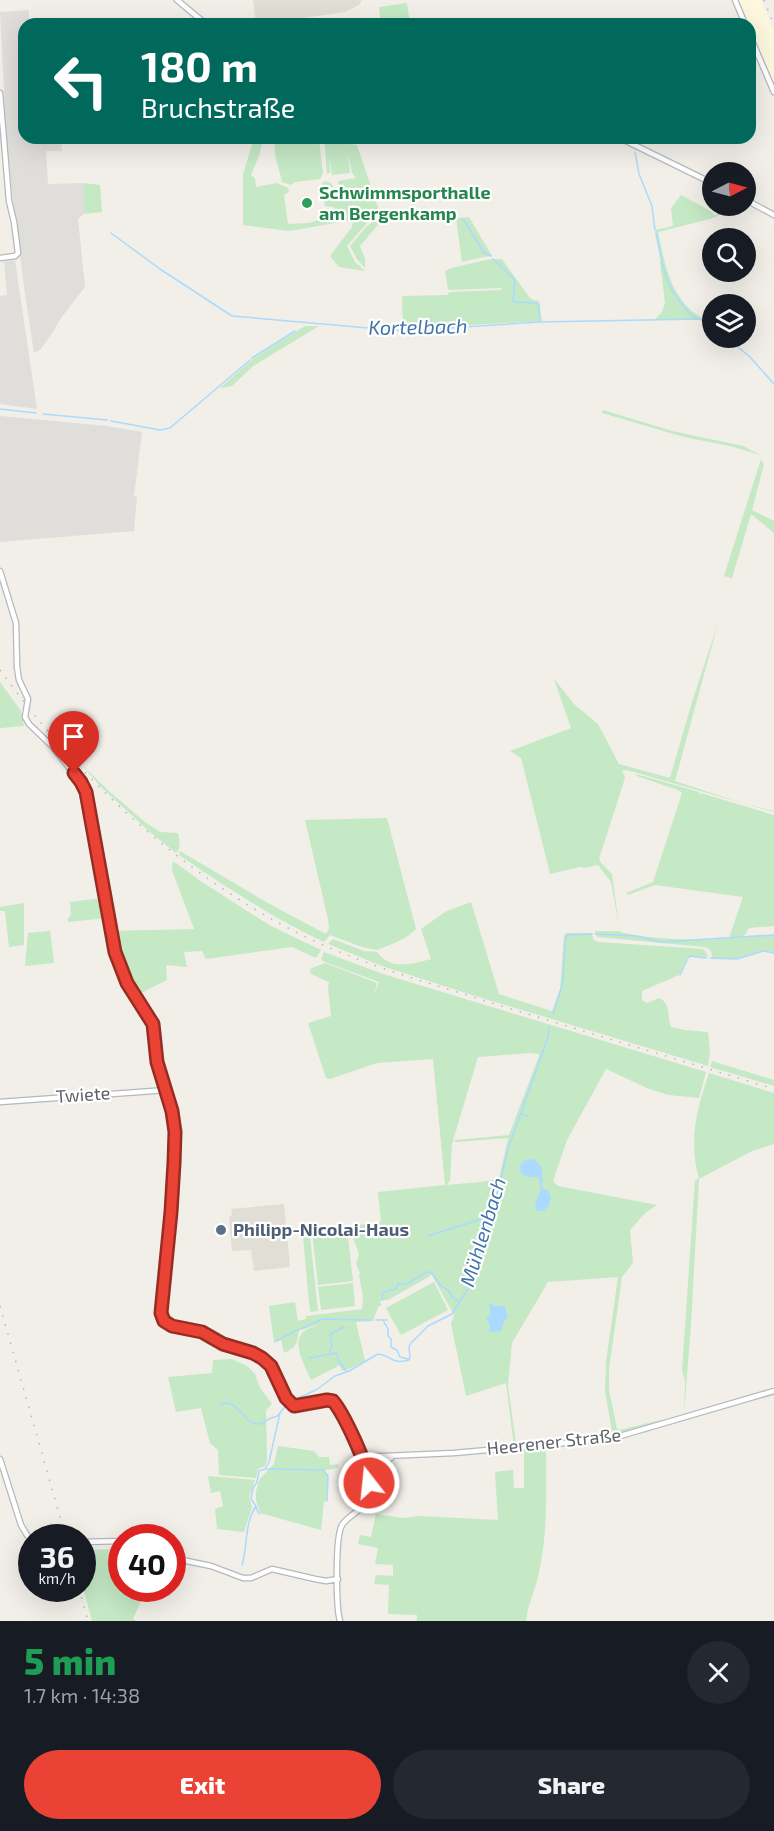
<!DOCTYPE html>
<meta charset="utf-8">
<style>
body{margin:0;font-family:"Exo 2",sans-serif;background:#242831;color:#f1f3f6;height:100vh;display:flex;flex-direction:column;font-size:22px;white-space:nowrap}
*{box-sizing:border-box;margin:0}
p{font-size:20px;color:#9ea1a6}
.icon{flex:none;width:33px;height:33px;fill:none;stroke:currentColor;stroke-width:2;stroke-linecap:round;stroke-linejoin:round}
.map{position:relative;height:1621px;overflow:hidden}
.details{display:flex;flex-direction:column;background:#171b24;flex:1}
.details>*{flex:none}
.banner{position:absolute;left:18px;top:18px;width:738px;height:126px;border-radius:18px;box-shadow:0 6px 24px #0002;background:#00695c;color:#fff;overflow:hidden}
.needle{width:39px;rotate:84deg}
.fabs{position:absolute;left:702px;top:162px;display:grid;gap:12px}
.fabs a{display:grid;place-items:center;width:54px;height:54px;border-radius:50%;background:#171b24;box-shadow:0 6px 24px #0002;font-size:30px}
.speed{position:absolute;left:18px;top:1524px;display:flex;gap:12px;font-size:30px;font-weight:700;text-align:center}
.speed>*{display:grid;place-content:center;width:78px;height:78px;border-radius:50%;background:#171b24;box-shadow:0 6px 24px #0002;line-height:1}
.speed small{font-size:15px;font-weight:400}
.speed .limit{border:9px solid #d22;background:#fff;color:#111}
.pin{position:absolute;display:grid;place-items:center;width:51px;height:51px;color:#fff;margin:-62px -26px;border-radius:50% 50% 50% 0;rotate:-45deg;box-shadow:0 0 6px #0007}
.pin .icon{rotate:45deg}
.me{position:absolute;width:66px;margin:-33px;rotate:344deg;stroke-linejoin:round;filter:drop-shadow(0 0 4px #0008)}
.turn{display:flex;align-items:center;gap:21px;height:126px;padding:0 24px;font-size:27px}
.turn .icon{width:78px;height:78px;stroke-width:2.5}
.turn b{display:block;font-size:42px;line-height:51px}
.round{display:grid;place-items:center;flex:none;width:63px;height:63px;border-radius:32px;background:#242831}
.overview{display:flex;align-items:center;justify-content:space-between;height:102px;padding:0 24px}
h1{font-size:36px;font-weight:800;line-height:45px;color:#1e9e55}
.primary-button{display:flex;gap:12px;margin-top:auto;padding:12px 24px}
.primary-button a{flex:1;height:69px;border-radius:36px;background:#ea4335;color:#fff;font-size:24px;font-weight:800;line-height:69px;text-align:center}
.primary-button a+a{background:#242831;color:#f1f3f6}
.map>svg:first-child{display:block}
</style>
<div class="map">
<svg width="774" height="1621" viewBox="0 0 774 1621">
<rect width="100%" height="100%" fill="#f1efe8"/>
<path fill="#fef7e0" d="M737 0H761L774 31V88L750 30V24H747Z"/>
<path fill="#e0deda" d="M29 10V24H24V138H61L62 151H46L48 184 84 183V214L78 219 85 287 61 318 53 332 40 350 34 353 25 294 7 152 0 12Z
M15 260 37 409 0 404V296L7 295 4 262Z
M0 416 107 426 142 432 134 496 137 497 134 531 0 542Z"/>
<path fill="#e1ded6" d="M253 0H362L359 5 345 12 303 18 296 24H256Z
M284 1204 290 1267 254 1271 251 1250 232 1251 229 1217 232 1216 231 1209Z"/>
<path fill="#c5e8c5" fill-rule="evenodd" d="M407 3 410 24H381L379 7Z
M254 138H263L260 153 251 175 255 178 256 187 277 183 288 188 289 192 284 195 288 224 309 223 334 215 336 211 334 207 325 206 322 183 326 181 332 184 333 187 328 188 330 201 340 200 338 181 356 178 352 173 348 154 350 173 332 175 329 157 330 173 327 174 324 138H343L350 144 357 145 380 213 367 223 347 246 355 262 365 271 339 267 330 256 352 227 353 220 289 231 243 225V174Z
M277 138H319L323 173 320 179 295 182 291 185 282 182 275 154 274 140Z
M84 183 100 185 102 212 84 214Z
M681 195 709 210 715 215 737 206H742L710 219 658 232C664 260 669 291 692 311 698 316 706 320 712 324V328L700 319H655L662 312 665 303 660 262 661 260 655 230 673 226 671 208Z
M381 216 382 220 360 246 365 259V268L357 259 350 246 366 227Z
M469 217 492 256 483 257 462 262 456 218Z
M491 259H502L529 297 533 300 539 301 542 321 403 329 402 296 448 295 449 292 501 290V288L448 290 445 271 451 268Z
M305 326H319L253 366 232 386 220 388 253 359Z
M603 410 672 431 743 446 760 455 730 446 684 437 602 413Z
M761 459 764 464 752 510 774 521V533L751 514 732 578 724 576Z
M718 623 675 781 742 803 774 811V812L627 770 622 771 625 778 599 859 601 863 612 874 620 932C655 940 694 941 729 938L743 897 655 885 628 895 626 893 653 882 682 793 678 790 637 776 636 774 699 792 700 795 701 793 774 815V926L749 928 745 935 738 937 774 935V953L763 951 737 959 712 958C712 952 711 949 704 947L597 937 595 931H620L611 882 598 865 585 868 580 867 550 874 521 758 510 751 571 728 554 679 575 705 598 724 619 764 670 778 692 702Z
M0 682 21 711 24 726 0 728Z
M82 765 110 792 145 822 160 832 178 833C179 840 182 847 176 853L150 832 101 787Z
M387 818 416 929 408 936 397 942 377 950 362 947 330 935 324 942C273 918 226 887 179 855L180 851 266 902 326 934 329 928 328 919 305 820Z
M173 861 199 880 269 925 321 950 316 958 292 947 206 959 202 951 184 952 187 967 166 965 167 980 139 994 142 1001 138 1002 122 973 110 931 194 929 172 870Z
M102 898 106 918 68 922V918L71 915 70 902Z
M471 902 499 994 552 1011 560 989 564 936 566 933H592L593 939 598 942 703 949 706 952 708 957 688 956 679 975 642 991V1000L647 1003 659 998C671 1003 667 1016 671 1027L685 1030 708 1032 710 1052 708 1066 472 995 382 966 328 944 333 939 364 951 377 952C392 971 411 964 431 959L421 929 445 912Z
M24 903V945L9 947 5 911H0V907Z
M50 931 54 963 25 966 28 933Z
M324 952 383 974 706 1072 699 1098 669 1095 649 1089 606 1069 567 1140 553 1181 558 1186 657 1205 645 1213 630 1230 633 1263 622 1277 609 1369V1390L617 1429 620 1430 660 1420V1424L610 1439 514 1447 506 1383 466 1396 451 1324 454 1315 432 1275 388 1300H382L380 1302 382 1305 378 1307 373 1321 356 1322 365 1361 351 1368 342 1371 340 1365 311 1380C306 1368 292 1345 302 1333 305 1329 316 1326 319 1324L299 1331C297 1344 296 1348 284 1353L281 1340 274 1343 269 1306 295 1302 298 1321 306 1319V1316L362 1309 363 1297 359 1275 360 1273 356 1264 359 1254 350 1230 351 1226 381 1222 378 1192 445 1185 433 1059 377 1063 330 1079 326 1078 308 1023 331 1016 328 989 329 982 311 974 310 969 325 963 377 983 374 995 379 982 325 962 321 959ZM530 1053 539 1054V1056L509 1135 455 1140V1142L508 1138 499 1179 480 1182 447 1185 450 1180 452 1144 478 1057ZM618 1277 606 1362 605 1391 612 1431 610 1434 516 1444 508 1385 512 1343 548 1282Z
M712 1061 774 1080V1086L710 1067Z
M709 1073 774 1093V1144L752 1151 699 1179 691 1325 684 1413 685 1381 682 1370 695 1181 699 1178C688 1141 697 1108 709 1073Z
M347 1228 353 1281 318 1285 312 1231Z
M310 1236 318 1311 310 1312 303 1237Z
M434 1282 448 1310 401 1335 386 1308Z
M353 1283 355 1306 321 1310 318 1287Z
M232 1359 247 1366 255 1374 260 1388 272 1404 266 1410 267 1460 265 1466 258 1469 256 1478 219 1475 218 1450 210 1443 201 1408 176 1412 168 1377 212 1373 213 1360Z
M278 1446 314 1451 319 1457H329L330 1465 338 1464 339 1468 325 1470 328 1477 326 1501 324 1502 321 1530 260 1513 256 1500V1491L260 1479 274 1464Z
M524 1449 546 1450C546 1491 548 1532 539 1572 536 1589 528 1603 526 1621H417V1615L388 1614 389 1585 374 1584 376 1575 393 1576V1565L375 1564 378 1548 358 1544 360 1535 371 1537 376 1514 403 1518 420 1516 498 1520 495 1472 513 1470 514 1488H524Z
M208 1476 255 1480 249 1497 252 1507 244 1532 217 1529 215 1509 223 1506 220 1491 211 1493Z
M121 1549 122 1588 152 1589V1591L142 1599 133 1619 136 1621H92L83 1587V1550Z"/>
<path fill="#aadaff" d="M532 1159C546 1165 542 1175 542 1188L547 1190 551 1196 549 1206 543 1211H537L535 1204 541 1190 539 1177H527L521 1173 520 1166 523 1161Z
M491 1303 494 1306H505V1309L508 1316 503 1324 501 1331 489 1332 490 1324 486 1319 491 1313 489 1304Z"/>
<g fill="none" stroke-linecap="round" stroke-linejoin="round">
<path stroke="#aadaff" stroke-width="1.5" d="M635 152 639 174 652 206 655 230
M462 219 464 220 484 253 491 256
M111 233 160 269 232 316 403 331 539 322 700 319 712 328
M656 233C663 271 666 292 696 319
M493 259 515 280 513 300 515 302 536 303 539 305V321
M727 338 750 357 774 384
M252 358 295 331
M0 409 36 413
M43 414 107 420
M111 421 160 430 170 428 250 360
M595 934 636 936 661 942 774 935
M710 958 737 959 763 951 774 953
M680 975 688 958 690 956 706 958
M553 1014 563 983 565 941 567 935 592 934
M521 1114 528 1116
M428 1236 491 1216
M383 1300 382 1296 384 1292 396 1289 398 1284C412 1287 420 1271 431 1272L441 1286C447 1289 450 1290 452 1297L458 1301
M376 1320H387
M383 1320 388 1329V1336L391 1339V1347L397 1350 400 1357 408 1359
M302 1328 323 1319 371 1320
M276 1341 299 1329
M330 1352 332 1346 330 1334 344 1327
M309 1358 336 1353 339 1362 347 1372
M291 1401 316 1390 335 1376 349 1371 378 1354C392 1355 391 1365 409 1360L410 1357 409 1347 411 1343 428 1326 452 1314 470 1285 492 1216 508 1149 548 1037 549 1028
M220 1404C239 1398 242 1423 258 1424 263 1424 267 1420 271 1418 279 1415 274 1419 280 1413
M267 1469 323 1470 328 1476 327 1501
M256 1507 259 1514
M242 1565C248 1545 244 1524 256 1506L251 1499 253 1488 257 1482 259 1471 265 1469 269 1462 280 1413 287 1404"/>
<defs>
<path id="tertiary" d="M735 0 745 24
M750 36 774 92
M0 93 9 201 14 222 18 253 15 256 0 258
M0 571 16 623 17 667 19 680 28 699 25 717 29 724 53 747 85 788 106 911 118 963 134 996 149 1017 153 1025 157 1062 172 1111 175 1147 171 1212 161 1313 164 1321 169 1325 202 1332 223 1344 253 1353 262 1358 271 1366 286 1398 294 1406 327 1400 333 1401 336 1405C349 1429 373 1467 369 1495 366 1510 350 1513 342 1525 335 1537 336 1607 340 1621
M0 1102 167 1090
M362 1457 454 1453 610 1439 774 1391
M0 1459 21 1525 27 1535 32 1540
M365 1465 391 1458
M82 1542 122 1541
M172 1545 179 1558 182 1560 211 1566 243 1578H251L272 1569 315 1579 326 1581 338 1579"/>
<path id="secondary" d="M177 0 206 24
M620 138 712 183
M746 200 774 215"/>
</defs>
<use href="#tertiary" stroke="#b5b8bc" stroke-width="7"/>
<use href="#secondary" stroke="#b6babf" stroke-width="7"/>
<use href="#tertiary" stroke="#fff" stroke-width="4.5"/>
<use href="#secondary" stroke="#fff" stroke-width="4.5"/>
<path stroke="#b6b7b8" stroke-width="1.5" stroke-dasharray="1.5 8" stroke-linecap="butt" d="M764 0 774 25
M0 670C77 776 172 866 288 928 352 962 423 981 492 1003 586 1032 680 1060 774 1089
M0 1306 66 1538
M79 1588 88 1621"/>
</g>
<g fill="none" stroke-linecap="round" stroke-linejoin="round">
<defs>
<path id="route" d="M74 773 81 782 86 792 115 952 127 983 153 1024 157 1062 172 1111 175 1132 174 1163 171 1212 161 1313 164 1321 172 1326 202 1332 223 1344 253 1353 262 1358 271 1366 286 1398 294 1406 327 1400 333 1401C344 1414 368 1465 369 1483"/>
</defs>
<use href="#route" stroke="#982c22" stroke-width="15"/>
<use href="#route" stroke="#ea4335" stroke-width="10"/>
</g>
<circle fill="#2e9e5b" stroke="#fff" stroke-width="2" cx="307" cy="203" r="6"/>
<circle fill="#5c6f8a" stroke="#fff" stroke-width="2" cx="221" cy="1230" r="6"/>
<g text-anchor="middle" stroke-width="4.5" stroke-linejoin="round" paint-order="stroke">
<g font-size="18" font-weight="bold" fill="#27864d" stroke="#fff" text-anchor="start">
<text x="319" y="199">Schwimmsporthalle<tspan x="319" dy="21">am Bergenkamp</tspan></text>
</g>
<g font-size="18" fill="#5f6368" stroke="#fff">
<text transform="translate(83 1095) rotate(-4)" y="6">Twiete</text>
<text transform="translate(554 1442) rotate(-6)" y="6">Heerener Straße</text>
</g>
<g font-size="18" font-weight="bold" fill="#4e5e75" stroke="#fff" text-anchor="start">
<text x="233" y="1236">Philipp-Nicolai-Haus</text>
</g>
<g font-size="20" font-style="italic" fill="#4174aa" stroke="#fff">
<text transform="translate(418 327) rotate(-1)" y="7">Kortelbach</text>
<text transform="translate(483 1232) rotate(-73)" y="7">Mühlenbach</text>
</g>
</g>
</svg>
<div class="fabs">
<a><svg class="needle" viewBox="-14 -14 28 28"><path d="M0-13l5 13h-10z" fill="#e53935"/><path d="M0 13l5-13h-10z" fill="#9ea1a6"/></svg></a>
<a><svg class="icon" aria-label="search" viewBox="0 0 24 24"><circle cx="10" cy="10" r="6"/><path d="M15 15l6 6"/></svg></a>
<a><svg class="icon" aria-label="layers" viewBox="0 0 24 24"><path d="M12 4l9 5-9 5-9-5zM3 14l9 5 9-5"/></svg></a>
</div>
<div class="speed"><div>36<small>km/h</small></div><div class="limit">40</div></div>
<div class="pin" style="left:74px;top:773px;background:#d93025"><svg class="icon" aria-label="arrive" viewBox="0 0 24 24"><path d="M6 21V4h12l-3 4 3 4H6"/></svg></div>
<svg class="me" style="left:369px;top:1483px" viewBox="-20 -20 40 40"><circle r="17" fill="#ea4335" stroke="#fff" stroke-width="3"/><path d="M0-11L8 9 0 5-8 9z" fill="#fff"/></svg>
<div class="banner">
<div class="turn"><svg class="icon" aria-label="left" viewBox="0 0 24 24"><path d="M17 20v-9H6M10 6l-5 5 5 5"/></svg><div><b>180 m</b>Bruchstraße</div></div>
</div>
</div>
<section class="details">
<div class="overview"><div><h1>5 min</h1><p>1.7 km · 14:38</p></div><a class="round"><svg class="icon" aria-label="close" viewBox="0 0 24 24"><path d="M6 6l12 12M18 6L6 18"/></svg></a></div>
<div class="primary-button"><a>Exit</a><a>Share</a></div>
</section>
